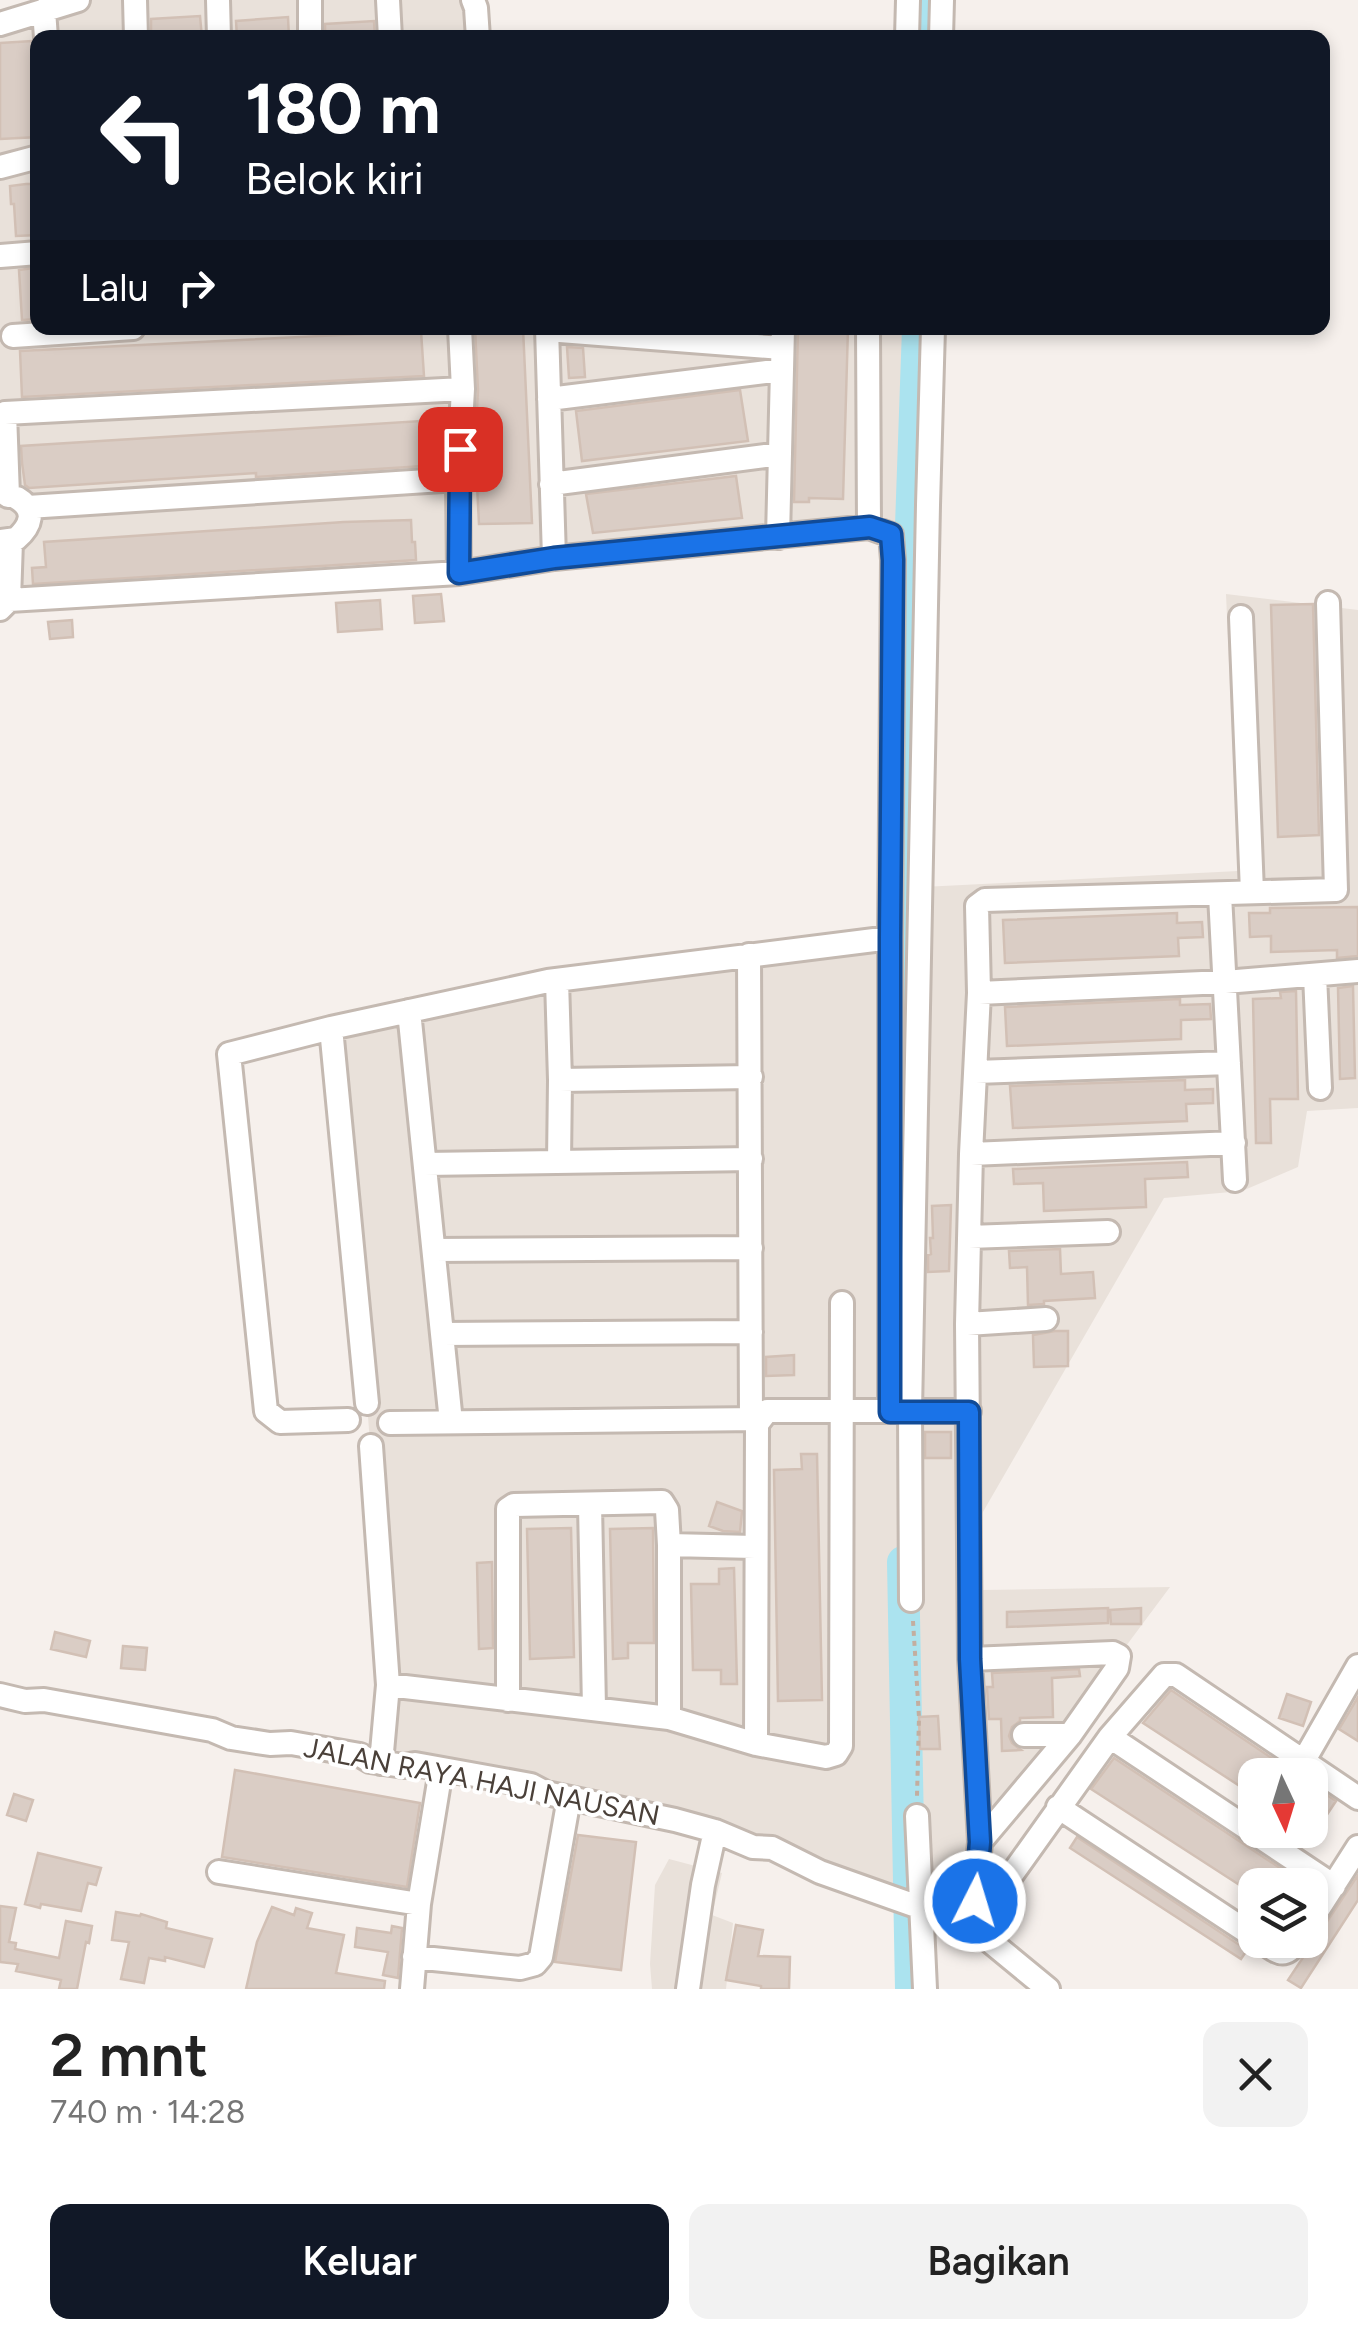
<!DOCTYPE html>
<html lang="id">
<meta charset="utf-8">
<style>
body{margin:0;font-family:Figtree,sans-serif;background:#f2f2f2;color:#222;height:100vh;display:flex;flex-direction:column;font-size:38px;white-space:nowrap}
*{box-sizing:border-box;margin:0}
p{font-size:32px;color:#767676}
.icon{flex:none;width:55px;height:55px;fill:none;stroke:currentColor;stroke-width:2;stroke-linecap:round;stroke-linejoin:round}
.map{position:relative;height:1989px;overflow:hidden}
.panel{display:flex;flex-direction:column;background:#fff;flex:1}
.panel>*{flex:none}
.hud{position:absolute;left:30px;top:30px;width:1300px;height:305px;border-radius:20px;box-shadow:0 5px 15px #0003;background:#111827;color:#fff;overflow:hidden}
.needle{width:65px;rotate:176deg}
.controls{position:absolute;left:1238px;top:1758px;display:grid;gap:20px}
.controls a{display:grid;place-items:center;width:90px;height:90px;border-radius:20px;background:#fff;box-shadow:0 5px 15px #0003;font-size:50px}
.pin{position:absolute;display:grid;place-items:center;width:85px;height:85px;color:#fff;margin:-42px;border-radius:20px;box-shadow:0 5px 15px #0006}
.me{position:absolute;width:110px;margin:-55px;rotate:5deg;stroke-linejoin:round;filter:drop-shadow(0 0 8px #0008)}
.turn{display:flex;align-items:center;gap:35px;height:210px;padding:0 50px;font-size:45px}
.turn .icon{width:130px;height:130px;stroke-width:2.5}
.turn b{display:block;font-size:70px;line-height:85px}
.then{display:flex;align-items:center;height:95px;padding:0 50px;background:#0003;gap:20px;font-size:38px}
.round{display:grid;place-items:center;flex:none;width:105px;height:105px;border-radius:20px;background:#f2f2f2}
.overview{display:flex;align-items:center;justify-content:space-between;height:170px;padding:0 50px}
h1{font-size:60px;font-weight:600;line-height:75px}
.cta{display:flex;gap:20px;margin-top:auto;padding:20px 50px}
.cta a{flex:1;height:115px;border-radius:20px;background:#111827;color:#fff;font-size:40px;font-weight:600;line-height:115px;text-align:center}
.cta a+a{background:#f2f2f2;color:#222}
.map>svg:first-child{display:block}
</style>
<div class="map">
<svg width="1358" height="1989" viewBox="0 0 1358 1989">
<rect width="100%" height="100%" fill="#f6f0ec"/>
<path fill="#e9e1da" d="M78 0H472L478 37 38 38V328H918L911 528 905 1401 922 887 1238 871 1226 594 1358 610V1108L1307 1111 1298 1167 1242 1191 1164 1198 976 1524 982 1590 1170 1587 980 1842 972 1930 772 1848 381 1763 388 1685 367 1403 331 1028 889 937 891 535 0 609V24Z
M669 1859 722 1873 712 1915 733 1923 726 1989H652L650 1964 655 1885Z"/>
<path fill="#dde8b7" d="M918 328H933L905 1402 910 554Z"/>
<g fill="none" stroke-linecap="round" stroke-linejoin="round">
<path stroke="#abe3ef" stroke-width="32" d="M928 38 930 0
M907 1048 910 554 918 328
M903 1562 911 1989"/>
</g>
<path fill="#dacdc5" stroke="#d2c0b5" stroke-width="2.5" d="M200 16 202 38H151V19Z
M288 17 289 38H237L236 21Z
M374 21 375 38H325V24Z
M32 41 38 50V79H34L38 137 0 139V43Z
M26 184H38V235L16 236 14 204H11L10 186Z
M33 268H38V319L22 320 19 270Z
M475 328H523L532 523 479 524 475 446 478 390Z
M798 328H848L843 499 809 498V502H794Z
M421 331 424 376 22 397 20 351Z
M567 347 583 348 585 377 569 378Z
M740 390 748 441 582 461 576 411Z
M421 421 423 466 256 477V473L29 488 25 485 22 463 21 446Z
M736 476 742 518 593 533 586 494Z
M411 520 412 542H415L416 560 33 584 32 568 46 567 44 542 344 522Z
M441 594 444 621 415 623 413 596Z
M380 600 382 629 338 632 336 603Z
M1313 604 1319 835 1278 837 1271 605Z
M72 620 73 637 50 639 48 622Z
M1358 907V956L1337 958V950L1271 952V936L1250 937 1249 913H1270V908Z
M1177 913V923L1202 922 1203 937 1178 938 1179 956 1005 963 1003 920Z
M1353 986 1355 1078 1340 1079 1338 988Z
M1296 991 1298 1099H1270L1271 1143H1256L1253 999 1281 998 1280 992Z
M1180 999V1005L1210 1004 1211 1019 1181 1020V1039L1007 1046 1005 1007Z
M1185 1080V1090L1213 1089V1103L1186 1104 1187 1121 1013 1128 1010 1086Z
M1187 1162 1188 1177 1145 1179 1146 1207 1044 1211 1043 1183 1014 1184 1013 1169Z
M951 1205 949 1271 928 1272V1255L931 1254 930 1238H933L932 1206Z
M1060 1249 1061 1274 1093 1272 1095 1298 1044 1301V1304L1028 1305 1027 1267 1010 1268 1009 1251Z
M1055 1331H1068V1366L1034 1367 1033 1335Z
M794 1355V1375L766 1376V1357Z
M925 1432H951V1458H925Z
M801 1454H817L822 1700 778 1701 774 1470 802 1469Z
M717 1502 742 1511 740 1532 723 1531 709 1526Z
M571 1528 574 1657 530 1659 527 1529Z
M653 1528 654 1643H628V1658L613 1659 610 1529Z
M492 1562 493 1648 479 1649 477 1563Z
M734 1568 737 1684H721V1670H693L691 1584H719V1569Z
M1108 1608V1623L1007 1627V1612Z
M1141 1608V1624H1111L1110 1610Z
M55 1632 90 1641 86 1657 51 1649Z
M123 1646 147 1648 145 1670 121 1668Z
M1079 1669 1080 1676 1052 1678 1053 1717 1020 1718V1721L1012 1727 1009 1736 1012 1743 1021 1750 1002 1751 1001 1719H989L987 1687H993L992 1673Z
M1171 1690 1291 1771 1296 1775H1255V1796L1143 1723Z
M1287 1694 1311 1702 1303 1726 1279 1718Z
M1358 1697V1741L1339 1729Z
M938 1716 940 1749H920L919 1717Z
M1114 1758 1280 1868 1268 1885H1255V1895L1091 1789Z
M235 1770 420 1803 407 1887 222 1857Z
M1310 1784 1336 1801 1310 1840Z
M14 1794 33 1800 26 1821 7 1815Z
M578 1835 636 1842 621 1970 555 1962Z
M1077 1837 1247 1950 1241 1959 1070 1848Z
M38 1853 101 1868 96 1885 88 1883 81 1911 41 1904 40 1908 25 1904Z
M958 1869 959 1887 935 1888V1870Z
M1358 1875V1900L1301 1988 1288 1980Z
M0 1906 16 1908 9 1942 16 1943 15 1949 59 1958 66 1921 92 1926 89 1943 86 1942 77 1989H59L61 1980 16 1971 18 1964 0 1962Z
M272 1907 294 1915 296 1908 312 1913 307 1928 344 1935 336 1973 385 1981 384 1989H246L257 1942Z
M116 1912 140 1916 141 1914 167 1922 166 1928 212 1939 204 1967 165 1957V1961L149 1958 144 1983 121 1979 129 1942 112 1940Z
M736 1925 763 1930 758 1956 790 1957 789 1989H761V1986L726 1980Z
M392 1926 402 1928 398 1978 383 1975 388 1952 355 1947 357 1928 391 1933Z"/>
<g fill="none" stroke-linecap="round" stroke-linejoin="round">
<defs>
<path id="minor" d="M135 0 136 38
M218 0 219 38
M388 0 390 38
M473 0 476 8 478 38
M44 10 46 38
M0 24 78 0
M310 38V0
M907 38 908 0
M941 38 942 0
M0 167 38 157
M0 256 38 253
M547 328 554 558
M868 328 869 527
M547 330 782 348
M13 336 133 328
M549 399 782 370
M551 484 780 454
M8 496 5 413 463 389
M28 507 458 479
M778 537 783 328
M0 541 16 539C31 526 37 510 17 498
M459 573 458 479 463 389 460 328
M9 600 11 541
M0 609 9 600 459 573 554 558 869 527 891 535 893 560 890 938V1411
M1241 617 1252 892
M1220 895 1235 1180
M749 955 751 1419
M1315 975 1320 1088
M557 980 560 1080 559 1162
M979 993 1225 982 1358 971
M409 1011 451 1422
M331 1028 367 1403
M976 1072 1229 1063
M560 1080 751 1077
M971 1154 1234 1143
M425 1164 751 1159
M969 1237 1108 1232
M434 1250 751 1248
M967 1324 1046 1319
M442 1334 751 1332
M348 1420 280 1422 266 1411 229 1054 331 1028 548 981 890 938
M390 1423 759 1419
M371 1446 388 1685 381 1763
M590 1504 594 1708
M669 1545 755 1547
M911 1600 910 1411 928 505 933 328
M970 1659 1113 1653 1119 1656 1117 1668 1070 1735 980 1842
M388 1685 669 1718 756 1744 826 1757 836 1754 841 1746 842 1303
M0 1695 25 1701 44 1700 212 1730 231 1738 270 1744 291 1743 360 1755 370 1761 404 1766 415 1764 531 1785 546 1793 675 1820 715 1831 753 1847 772 1848 820 1872 947 1917 986 1938 1048 1989
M508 1700V1509L514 1505 662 1502 667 1510 669 1545V1718
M1024 1735H1070
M1110 1737 1334 1886
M756 1744 757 1424 767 1411H969
M1303 1762 1358 1666
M1058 1807 1255 1937
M917 1816 925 1989
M219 1872 419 1904
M1310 1922 1358 1847
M975 1926 1110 1737 1164 1675H1176L1358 1798
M972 1930 980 1842 970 1659 967 1324 971 1154 979 993 977 906 985 900 1336 890 1328 603
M1260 1940C1278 1952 1284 1961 1298 1940
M414 1957 520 1968 535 1964 541 1957 569 1798
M412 1989 419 1904 441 1770
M688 1989 703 1885 715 1831"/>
</defs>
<use href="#minor" stroke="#c4b9b1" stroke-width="28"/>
<path stroke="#c3aea0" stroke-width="4" stroke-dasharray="5 5" stroke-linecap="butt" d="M913 1621 919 1717 917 1796"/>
<use href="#minor" stroke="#fff" stroke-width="22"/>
</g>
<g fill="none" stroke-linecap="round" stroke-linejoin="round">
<defs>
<path id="route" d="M460 449 459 573 554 558 870 527 891 534 893 560 890 938V1412H969L970 1659 980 1842 975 1901"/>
</defs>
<use href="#route" stroke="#114b97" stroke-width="25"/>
<use href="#route" stroke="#1a73e8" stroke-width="18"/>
</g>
<g text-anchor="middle" stroke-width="8" stroke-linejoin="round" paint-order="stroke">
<g font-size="28" fill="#4a4039" stroke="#fff">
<text transform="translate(482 1781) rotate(11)" y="10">JALAN RAYA HAJI NAUSAN</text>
</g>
</g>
</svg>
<div class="controls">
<a><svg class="needle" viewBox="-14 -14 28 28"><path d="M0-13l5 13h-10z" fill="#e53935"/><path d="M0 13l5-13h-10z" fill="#767676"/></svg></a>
<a><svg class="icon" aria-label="layers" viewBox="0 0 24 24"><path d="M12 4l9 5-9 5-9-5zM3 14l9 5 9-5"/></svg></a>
</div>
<div class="pin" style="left:460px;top:449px;background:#d93025"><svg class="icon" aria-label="arrive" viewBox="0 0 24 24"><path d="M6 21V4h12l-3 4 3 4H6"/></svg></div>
<svg class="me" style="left:975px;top:1901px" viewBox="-20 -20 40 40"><circle r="17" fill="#1a73e8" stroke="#fff" stroke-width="3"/><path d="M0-11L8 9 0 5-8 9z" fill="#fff"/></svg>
<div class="hud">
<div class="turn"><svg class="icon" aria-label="left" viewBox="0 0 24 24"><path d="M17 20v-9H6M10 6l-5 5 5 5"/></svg><div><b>180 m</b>Belok kiri</div></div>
<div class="then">Lalu<svg class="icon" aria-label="right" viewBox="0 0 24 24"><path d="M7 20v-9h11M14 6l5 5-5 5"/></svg></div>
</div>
</div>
<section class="panel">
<div class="overview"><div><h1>2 mnt</h1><p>740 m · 14:28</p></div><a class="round"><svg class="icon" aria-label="close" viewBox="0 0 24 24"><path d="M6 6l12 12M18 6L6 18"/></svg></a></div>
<div class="cta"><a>Keluar</a><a>Bagikan</a></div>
</section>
